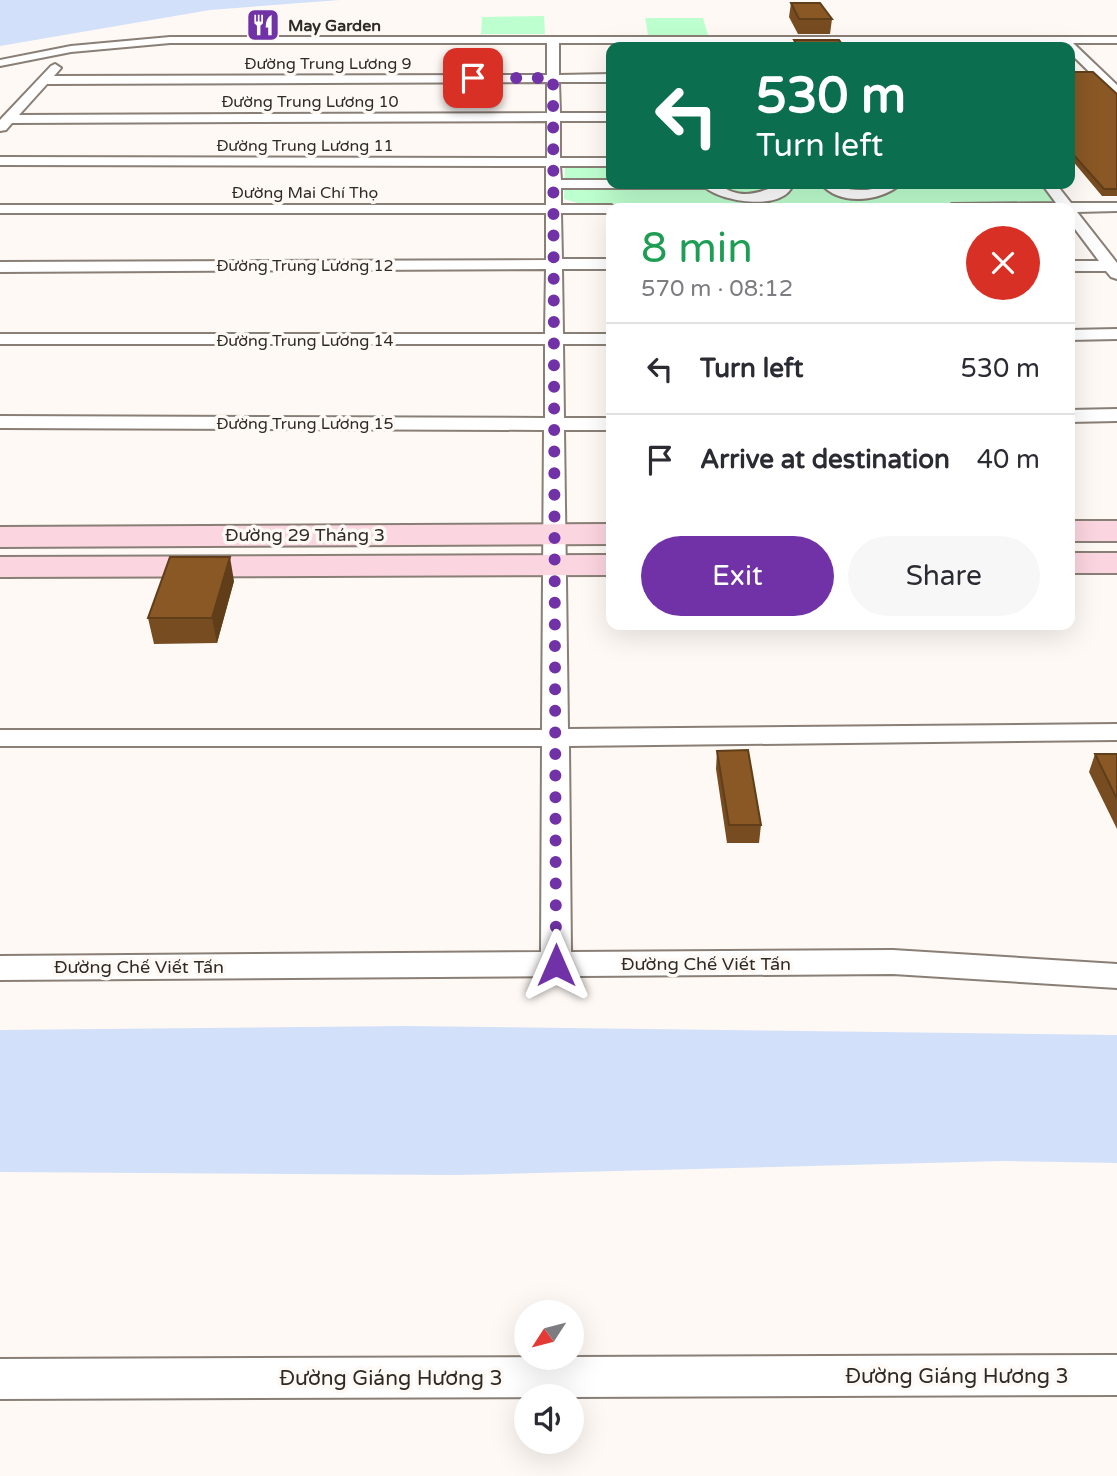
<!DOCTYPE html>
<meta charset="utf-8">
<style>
body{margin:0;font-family:"Varela Round",sans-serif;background:#f7f7f7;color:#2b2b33;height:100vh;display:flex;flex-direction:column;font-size:26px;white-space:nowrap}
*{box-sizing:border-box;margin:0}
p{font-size:23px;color:#7c7c81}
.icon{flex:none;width:38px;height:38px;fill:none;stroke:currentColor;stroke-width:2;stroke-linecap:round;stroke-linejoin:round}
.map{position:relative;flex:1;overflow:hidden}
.side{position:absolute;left:606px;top:203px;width:469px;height:427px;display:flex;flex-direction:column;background:#fff;border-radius:14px;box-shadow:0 7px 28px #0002}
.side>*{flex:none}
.guide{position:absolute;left:606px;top:42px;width:469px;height:147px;border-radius:14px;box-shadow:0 7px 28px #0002;background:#0b6e4f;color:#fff;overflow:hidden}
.needle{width:46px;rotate:234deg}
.tools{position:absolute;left:514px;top:1300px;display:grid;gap:14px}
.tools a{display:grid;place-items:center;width:70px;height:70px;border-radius:50%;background:#fff;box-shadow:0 7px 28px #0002;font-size:35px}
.pin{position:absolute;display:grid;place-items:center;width:60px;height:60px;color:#fff;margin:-30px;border-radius:14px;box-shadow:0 4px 10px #0006}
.me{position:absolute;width:77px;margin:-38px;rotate:0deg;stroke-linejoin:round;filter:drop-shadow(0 0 5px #0008)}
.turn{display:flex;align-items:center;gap:24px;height:147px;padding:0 35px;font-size:32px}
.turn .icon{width:91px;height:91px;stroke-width:2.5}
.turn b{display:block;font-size:49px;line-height:60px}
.round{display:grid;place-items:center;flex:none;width:74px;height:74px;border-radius:37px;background:#f7f7f7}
.head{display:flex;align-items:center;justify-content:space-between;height:119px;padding:0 35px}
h1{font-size:42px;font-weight:600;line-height:52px;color:#1e9e55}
.button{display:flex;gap:14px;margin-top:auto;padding:14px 35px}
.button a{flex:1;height:80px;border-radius:42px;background:#7132a7;color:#fff;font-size:28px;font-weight:600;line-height:80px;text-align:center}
.button a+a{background:#f7f7f7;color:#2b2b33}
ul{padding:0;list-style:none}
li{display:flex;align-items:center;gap:21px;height:91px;padding:0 35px;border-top:2px solid #e1e1e2}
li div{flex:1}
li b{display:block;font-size:26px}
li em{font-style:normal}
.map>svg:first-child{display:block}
</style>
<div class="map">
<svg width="1117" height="1476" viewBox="0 0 1117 1476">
<rect width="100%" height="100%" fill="#fef9f5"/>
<path fill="#beffcf" d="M544 16 545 34H481L482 17Z
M645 18H703L708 35H648Z
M611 164V184H1043L1054 201 1039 204 585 205 564 199 565 168 570 165Z"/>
<path fill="#d3e0f9" d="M0 0H340L210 10 0 46Z
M406 1026 1117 1035V1163L1004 1161 458 1175 0 1172V1030Z"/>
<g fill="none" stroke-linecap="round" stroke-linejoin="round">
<defs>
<path id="street" d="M170 37H1117V43H1073L1117 85V96L1113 95 1069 52V47L1060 43H559V75L611 74V82H559L560 113H611V121H560V158H611V166H560L561 180H611V184H718C750 207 767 183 793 184 785 212 723 202 706 188H561V205H611L618 208H611V213H561L562 259H611V269H562L563 334H611V344H563L564 418H611V430H564L568 729 1117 724V740L569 746 571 952 893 950 1117 964V988L893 974 0 980V956L541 952 542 746H0V730H542L544 430 0 428V416L545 418V344H0V334H545L546 269 0 272V262L546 260V213H0V205H546V166L0 165V157L547 158V121L12 123 6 130 0 131V120L51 66 55 64 61 68 54 76 547 75V43H170L71 52 0 66V60L71 46ZM547 82V113L19 115 47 84Z
M821 184C835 183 845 190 859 190 875 191 884 183 901 184 881 201 841 207 821 184Z
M1042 184H1056L1071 203H1117V211L1077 212 1117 263V279L1111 277 1106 271H1069V261H1099L1069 221V208H945L952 204 1056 203Z
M1117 329V339L1069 340V330Z
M1117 409V421L1069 422V410Z
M1117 1355V1395L0 1399V1359Z"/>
<path id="secondary" d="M1069 521H1117V541H1069Z
M611 524V544L0 547V527Z
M1069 553H1117V573H1069Z
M611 555V575L0 577V557Z"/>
</defs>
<use href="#street" stroke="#897f76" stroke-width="4"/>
<use href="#secondary" stroke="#897f76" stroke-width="4"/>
<use href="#street" fill="#fff" fill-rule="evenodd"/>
<use href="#secondary" fill="#fbd5e0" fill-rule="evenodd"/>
</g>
<path fill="#764c20" d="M791 3 832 19 830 34H798L789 17Z
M1069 72 1117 94V196H1102L1071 159H1069Z
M234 581 217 643 154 644 148 618Z
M717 751 761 825 759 843H727L716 769Z
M1095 754H1117V829L1089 772Z"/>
<path fill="#603e1a" d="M230 557 234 581 217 643 212 618Z"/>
<path fill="#895825" stroke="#603e1a" stroke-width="2" d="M791 3H820L832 19H799Z
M794 40H839L844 47H798Z
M1069 72H1093L1117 94V189H1104L1072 153 1069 152Z
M170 557H230L212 618H148Z
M748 750 761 825H729L717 751Z
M1095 754H1117V799Z"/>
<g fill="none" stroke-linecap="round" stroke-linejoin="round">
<path stroke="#7132a7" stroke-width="12" stroke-dasharray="0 21.6" d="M473 78H553L556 965"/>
</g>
<defs>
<symbol id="restaurant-square" viewBox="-11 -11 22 22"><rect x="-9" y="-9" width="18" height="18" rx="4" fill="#7132a7" stroke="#fef9f5"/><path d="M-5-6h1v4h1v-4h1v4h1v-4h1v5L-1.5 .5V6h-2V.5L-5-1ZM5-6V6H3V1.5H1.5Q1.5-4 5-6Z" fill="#fff"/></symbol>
</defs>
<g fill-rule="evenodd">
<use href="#restaurant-square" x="244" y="6" width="38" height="38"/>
</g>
<g text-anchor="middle" stroke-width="7" stroke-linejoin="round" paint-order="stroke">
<g font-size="16" font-weight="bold" fill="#2e2a26" stroke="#fef9f5" text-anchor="start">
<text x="288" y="31">May Garden</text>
</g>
<g font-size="16" fill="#2e2a26" stroke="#fef9f5">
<text x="328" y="69">Đường Trung Lương 9</text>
<text x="310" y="107">Đường Trung Lương 10</text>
<text x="305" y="151">Đường Trung Lương 11</text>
<text x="305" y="198">Đường Mai Chí Thọ</text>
<text x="305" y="271">Đường Trung Lương 12</text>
<text x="305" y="346">Đường Trung Lương 14</text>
<text x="305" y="429">Đường Trung Lương 15</text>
</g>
<g font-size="18" fill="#2e2a26" stroke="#fef9f5">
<text x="305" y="541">Đường 29 Tháng 3</text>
<text x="706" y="970">Đường Chế Viết Tấn</text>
<text x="139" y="973">Đường Chế Viết Tấn</text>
</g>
<g font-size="21" fill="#2e2a26" stroke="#fef9f5">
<text x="957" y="1383">Đường Giáng Hương 3</text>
<text x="391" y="1385">Đường Giáng Hương 3</text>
</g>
</g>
</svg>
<div class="tools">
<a><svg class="needle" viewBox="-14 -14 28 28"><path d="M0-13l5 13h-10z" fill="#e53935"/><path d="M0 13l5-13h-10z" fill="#7c7c81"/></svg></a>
<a><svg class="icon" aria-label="sound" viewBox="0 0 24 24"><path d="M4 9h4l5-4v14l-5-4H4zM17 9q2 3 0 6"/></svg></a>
</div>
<div class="pin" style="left:473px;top:78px;background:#d93025"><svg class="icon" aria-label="arrive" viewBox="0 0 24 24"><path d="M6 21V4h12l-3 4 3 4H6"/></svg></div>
<svg class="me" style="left:556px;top:965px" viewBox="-20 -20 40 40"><path d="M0-17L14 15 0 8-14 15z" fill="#7132a7" stroke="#fff" stroke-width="4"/></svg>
<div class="guide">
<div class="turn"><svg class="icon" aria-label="left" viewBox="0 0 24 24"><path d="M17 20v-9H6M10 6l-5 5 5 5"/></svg><div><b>530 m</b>Turn left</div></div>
</div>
<section class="side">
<div class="head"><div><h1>8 min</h1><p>570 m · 08:12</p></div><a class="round" style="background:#d93025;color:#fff"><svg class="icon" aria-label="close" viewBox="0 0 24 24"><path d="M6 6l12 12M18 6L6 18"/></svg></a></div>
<ul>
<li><svg class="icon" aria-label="left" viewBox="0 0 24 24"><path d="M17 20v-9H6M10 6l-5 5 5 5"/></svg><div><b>Turn left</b></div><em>530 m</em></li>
<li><svg class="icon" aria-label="arrive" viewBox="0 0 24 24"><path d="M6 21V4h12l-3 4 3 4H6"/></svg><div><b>Arrive at destination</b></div><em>40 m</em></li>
</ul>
<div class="button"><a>Exit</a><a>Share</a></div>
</section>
</div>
